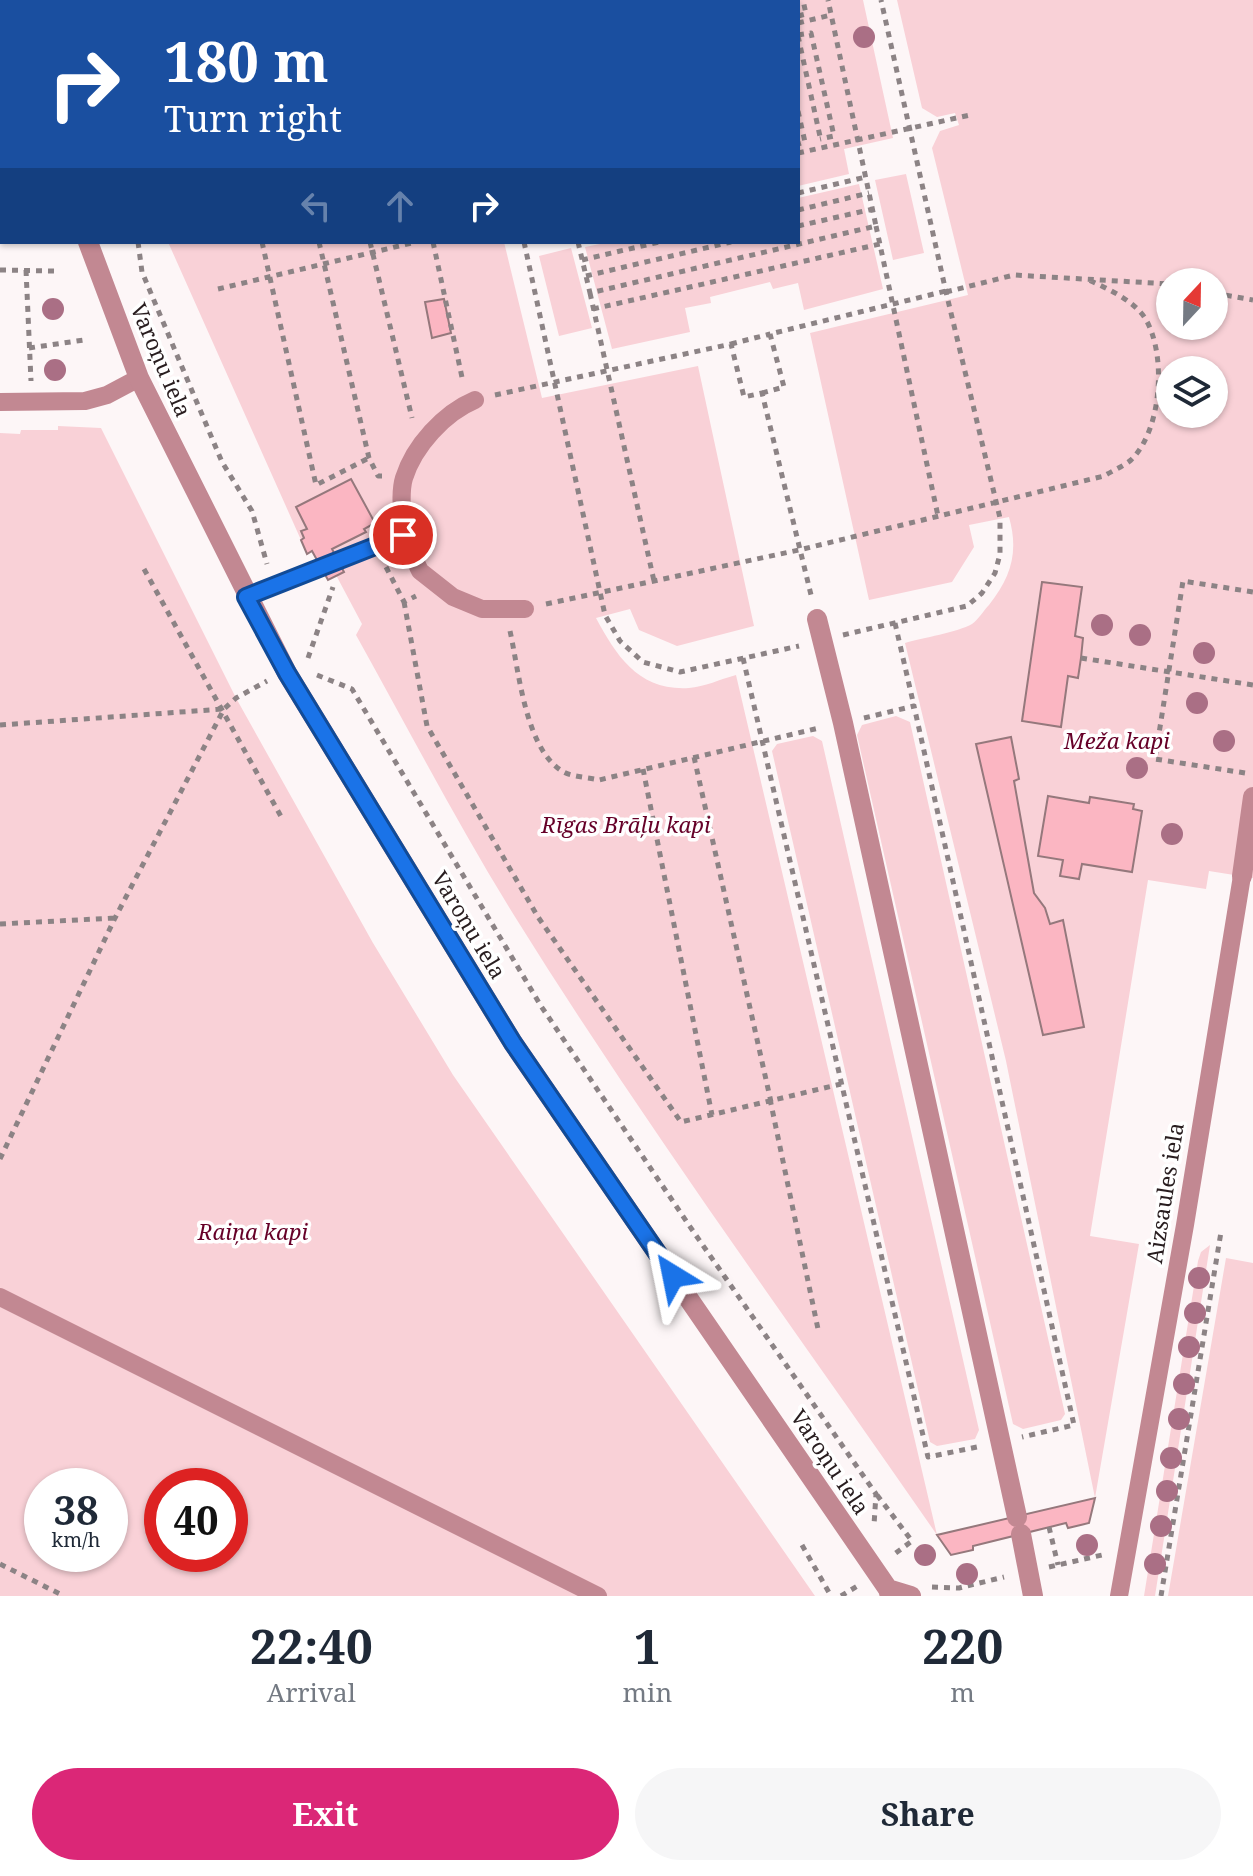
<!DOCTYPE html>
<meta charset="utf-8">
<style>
body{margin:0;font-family:"Noto Serif",serif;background:#f6f6f7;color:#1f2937;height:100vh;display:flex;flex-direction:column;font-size:30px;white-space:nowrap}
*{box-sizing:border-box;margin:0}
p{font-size:26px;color:#747a83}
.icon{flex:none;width:44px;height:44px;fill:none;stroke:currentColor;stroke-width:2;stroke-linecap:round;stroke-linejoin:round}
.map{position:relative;height:1596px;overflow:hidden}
.details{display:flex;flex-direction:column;background:#fff;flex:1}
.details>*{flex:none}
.banner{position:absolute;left:0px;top:0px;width:800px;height:244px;box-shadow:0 2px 6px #0004;background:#1a4fa0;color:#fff;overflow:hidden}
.needle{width:52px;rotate:22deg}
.tools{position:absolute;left:1156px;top:268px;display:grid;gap:16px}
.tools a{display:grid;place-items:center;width:72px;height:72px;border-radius:50%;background:#fff;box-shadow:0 2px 6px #0004;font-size:40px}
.speed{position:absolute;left:24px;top:1468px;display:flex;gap:16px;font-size:40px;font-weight:700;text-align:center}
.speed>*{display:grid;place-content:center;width:104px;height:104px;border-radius:50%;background:#fff;box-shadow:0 2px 6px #0004;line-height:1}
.speed small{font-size:20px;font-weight:400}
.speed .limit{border:12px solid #d22;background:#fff;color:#111}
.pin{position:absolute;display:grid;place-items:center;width:68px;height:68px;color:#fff;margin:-34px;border:4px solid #fff;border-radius:50%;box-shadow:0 2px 8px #0007}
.me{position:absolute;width:88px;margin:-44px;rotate:325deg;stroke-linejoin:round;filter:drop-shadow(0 0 6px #0008)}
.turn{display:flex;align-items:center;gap:28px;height:168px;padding:0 32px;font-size:36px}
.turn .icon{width:104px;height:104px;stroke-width:2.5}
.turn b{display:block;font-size:56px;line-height:68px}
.lanes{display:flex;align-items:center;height:76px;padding:0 32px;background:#0003;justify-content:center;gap:40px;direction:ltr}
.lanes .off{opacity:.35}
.eta{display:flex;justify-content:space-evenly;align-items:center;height:136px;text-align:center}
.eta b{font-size:48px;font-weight:700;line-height:56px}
.button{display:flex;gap:16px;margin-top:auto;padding:16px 32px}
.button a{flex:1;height:92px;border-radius:48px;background:#db2777;color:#fff;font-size:32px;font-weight:700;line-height:92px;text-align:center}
.button a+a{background:#f6f6f7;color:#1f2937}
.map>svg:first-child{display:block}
</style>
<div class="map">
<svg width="1253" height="1596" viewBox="0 0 1253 1596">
<rect width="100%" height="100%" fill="#fdf6f7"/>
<path fill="#f9d1d7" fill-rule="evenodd" d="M120 0H449V2H120Z
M479 0H863L893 138 844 149 849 174 798 186V2Z
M897 0H1253V878L1209 871 1206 889 1148 880 1090 1236 1139 1244 1095 1498 1006 1061 905 643C922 638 958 632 972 624 978 620 984 610 989 605 1011 577 1019 552 1009 517L969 525 974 547 952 582 869 600 810 333 968 295 932 148 940 131 959 125 955 113 937 117 922 108ZM1170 282H1214V326H1170ZM1170 370H1214V414H1170Z
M906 174 924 253 893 260 875 180Z
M859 184 883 289 804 310 798 283 773 289 770 282 710 297 711 303 685 308 690 332 612 349 585 247 610 242H798V198Z
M168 242H504L542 398 698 366 754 626 677 646 639 630 630 609 596 618C617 657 639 691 689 688 704 687 721 679 736 675L937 1535C796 1331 648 1130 517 920 459 827 409 730 356 635L362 624 336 575 332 549 365 532 364 529 374 523 351 479 296 507 306 529 301 531 304 538 301 540Z
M571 248 592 328 559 336 539 256Z
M58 426 101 428 236 698 373 943 453 1075 815 1596H0V433L20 434 21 430H58ZM42 1486H110V1554H42ZM162 1486H230V1554H162Z
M896 716 910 722 1065 1414 1061 1420 1023 1429 1013 1424 857 735 862 725Z
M813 736 822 741 979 1430 975 1439 937 1446 930 1442 772 751 777 744Z
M1210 1245 1155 1596H1144L1198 1261 1201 1252Z
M1226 1258 1253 1263V1596H1168Z"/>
<path fill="#fbb6c2" stroke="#95787c" stroke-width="2" d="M444 299 451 333 432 338 425 302Z
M351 479 375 523 364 529 366 532 332 549 344 572 328 580 312 551 307 554 301 540 304 538 301 531 307 529 296 507Z
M1042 582 1082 587 1075 636 1083 638 1081 658 1078 678 1068 676 1061 727 1022 721Z
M1011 737 1019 779 1014 781 1034 893 1045 908 1050 924 1063 920 1084 1027 1043 1035 976 744Z
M1048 796 1089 803 1090 797 1134 804 1133 809 1142 811 1132 872 1082 864 1079 879 1060 876 1063 860 1038 856Z
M1095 1498 1089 1523 1068 1528 1066 1523 973 1546V1550L951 1555 937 1535Z"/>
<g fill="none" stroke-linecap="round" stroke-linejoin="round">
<path stroke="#8c8385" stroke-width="5" stroke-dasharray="6 6" stroke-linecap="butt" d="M211 0V2
M262 0 263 2
M314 0 315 2
M469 0V2
M526 0 527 2
M542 0 543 2
M561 0V2
M574 0 575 2
M592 0V2
M606 0 607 2
M627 0V2
M723 0 724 2
M739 0V2
M758 0V2
M772 0V2
M790 0V2
M85 2V0
M297 2 305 0
M798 16 806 14 803 0
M798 23 831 15
M798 35 811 33 834 136 820 139
M798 36 821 141
M0 101H2
M798 111 805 142 798 144
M798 153 970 115
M798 193 866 177
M798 210 869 193
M798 226 873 209
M876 226 938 516
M0 227H2
M138 242 142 272 222 462 252 511 267 564
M262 242 316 485 369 458
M319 242 369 458 378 476H382
M370 242 412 418
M433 242 463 382
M524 242 605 615 620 641 643 662 680 672 799 646
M578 242 590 293 876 226 828 0
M582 260 659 242
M0 270 54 271
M26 270 31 381
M586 276 731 242
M218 289 416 242
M946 292 1014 275 1170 284
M590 293 654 581
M1214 293 1253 300
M593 309 880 244
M731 344 770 334
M29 348 84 340
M762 393 784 387 770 334 946 291
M495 395 731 344 744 397 762 393 812 599
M386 567 404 602 416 596
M144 569 283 820
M404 602 427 726 538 917 681 1122 841 1084
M546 604 799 550 1104 476C1112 471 1124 466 1131 460 1162 430 1167 354 1145 318 1133 300 1108 289 1089 280
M895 623 914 706
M510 631C519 671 525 748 562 771 571 777 587 777 599 780L819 728
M843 635 967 606 982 593 995 573 1000 554V518L946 292 881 0
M308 658 333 587
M743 658 928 1457 977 1447
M1081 658 1253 685
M317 675 352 689 541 1006 695 1234 876 1494 874 1525
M864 718 914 706 1074 1425 1022 1437
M0 725 223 709
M694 757 771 1102
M643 769 712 1115
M1245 773 1155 759 1183 581 1253 592
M0 924 115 918
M770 1099 818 1329
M0 1159 115 918 224 709 236 698 267 681
M877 1495 912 1541 893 1555
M1049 1527 1058 1565
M802 1545 831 1596
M0 1564 64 1596
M1049 1567 1102 1555
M932 1587 959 1588 1004 1577
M841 1596 859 1585
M1161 1596 1221 1232"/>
<path stroke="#c28892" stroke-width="18" d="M0 5H2
M0 402 85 401 107 395 139 378
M403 535 420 571 453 597 482 609H525
M246 597 403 535C403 518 399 494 404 478 414 446 444 413 475 400
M0 1297 598 1596
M1119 1596 1185 1225 1242 876"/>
<path stroke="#c28892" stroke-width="20" d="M817 619 843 723 1017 1517
M1242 876 1253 797
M1021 1534 1033 1596"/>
<path stroke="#c28892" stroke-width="20" d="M35 0V2
M88 242 139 378 287 673 513 1043 888 1589 890 1596
M888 1589 911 1596"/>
</g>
<g fill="#aa6f85">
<circle cx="864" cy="37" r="11"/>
<circle cx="53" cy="309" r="11"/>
<circle cx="55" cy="370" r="11"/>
<circle cx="1102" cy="625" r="11"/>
<circle cx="1140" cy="635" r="11"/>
<circle cx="1204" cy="653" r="11"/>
<circle cx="1197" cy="703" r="11"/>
<circle cx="1224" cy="741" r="11"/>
<circle cx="1137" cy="768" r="11"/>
<circle cx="1172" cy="834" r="11"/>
<circle cx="1199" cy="1278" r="11"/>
<circle cx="1195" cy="1313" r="11"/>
<circle cx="1189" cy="1347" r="11"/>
<circle cx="1184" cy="1384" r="11"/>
<circle cx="1179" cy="1419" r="11"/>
<circle cx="1171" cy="1458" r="11"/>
<circle cx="1167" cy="1491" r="11"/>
<circle cx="1161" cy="1526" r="11"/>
<circle cx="1087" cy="1545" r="11"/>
<circle cx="925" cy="1555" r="11"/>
<circle cx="1155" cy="1564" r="11"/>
<circle cx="967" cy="1574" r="11"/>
</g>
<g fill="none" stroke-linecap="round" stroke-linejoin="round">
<defs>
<path id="route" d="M403 535 246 597 287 673 513 1043 673 1276"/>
</defs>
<use href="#route" stroke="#114b97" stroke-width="20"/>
<use href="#route" stroke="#1a73e8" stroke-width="14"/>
</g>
<g text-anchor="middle" stroke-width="7" stroke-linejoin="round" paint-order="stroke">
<g font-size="22" fill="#281d1f" stroke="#fff">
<text transform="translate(161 360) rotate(67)" y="8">Varoņu iela</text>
<text transform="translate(469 925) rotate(59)" y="8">Varoņu iela</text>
<text transform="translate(1165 1193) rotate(-81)" y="8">Aizsaules iela</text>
<text transform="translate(830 1462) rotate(56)" y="8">Varoņu iela</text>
</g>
<g font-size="22" font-style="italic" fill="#660028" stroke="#fff">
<text x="1117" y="749">Meža kapi</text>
<text x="626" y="833">Rīgas Brāļu kapi</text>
<text x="253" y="1240">Raiņa kapi</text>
</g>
</g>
</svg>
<div class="tools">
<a><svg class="needle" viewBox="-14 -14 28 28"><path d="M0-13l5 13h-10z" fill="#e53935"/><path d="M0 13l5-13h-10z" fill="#747a83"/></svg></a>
<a><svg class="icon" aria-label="layers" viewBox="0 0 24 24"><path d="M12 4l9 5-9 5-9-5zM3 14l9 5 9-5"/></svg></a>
</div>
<div class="speed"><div>38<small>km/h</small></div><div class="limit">40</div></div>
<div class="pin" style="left:403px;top:535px;background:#d93025"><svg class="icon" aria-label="arrive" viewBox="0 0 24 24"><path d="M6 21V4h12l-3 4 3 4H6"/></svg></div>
<svg class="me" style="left:673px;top:1276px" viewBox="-20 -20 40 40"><path d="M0-17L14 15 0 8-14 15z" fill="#1a73e8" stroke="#fff" stroke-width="4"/></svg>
<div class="banner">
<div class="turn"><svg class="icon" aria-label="right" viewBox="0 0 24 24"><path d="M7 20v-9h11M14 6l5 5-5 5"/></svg><div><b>180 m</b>Turn right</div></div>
<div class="lanes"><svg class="icon off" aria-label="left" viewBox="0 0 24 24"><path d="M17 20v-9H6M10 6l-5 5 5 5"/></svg><svg class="icon off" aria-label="ahead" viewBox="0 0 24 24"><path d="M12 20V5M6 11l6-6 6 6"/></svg><svg class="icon" aria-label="right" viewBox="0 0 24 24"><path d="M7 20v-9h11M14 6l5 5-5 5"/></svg></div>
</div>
</div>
<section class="details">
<div class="eta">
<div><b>22:40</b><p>Arrival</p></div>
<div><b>1</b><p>min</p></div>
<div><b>220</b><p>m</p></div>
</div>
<div class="button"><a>Exit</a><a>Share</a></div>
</section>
